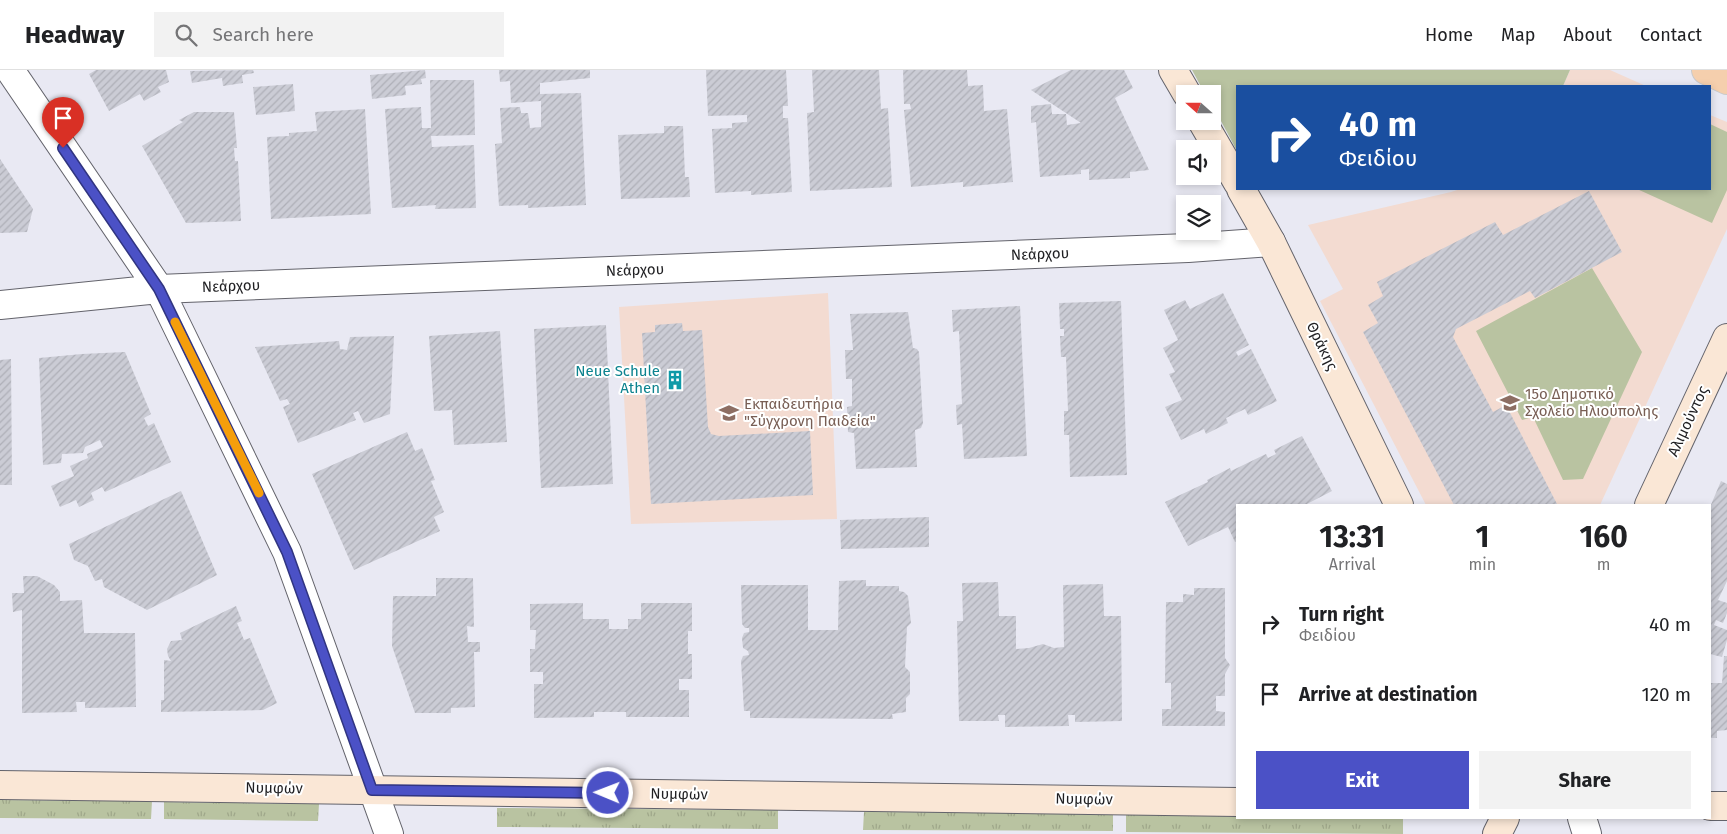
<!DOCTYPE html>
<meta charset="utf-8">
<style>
body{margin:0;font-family:"Fira Sans",sans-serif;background:#f2f2f2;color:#202124;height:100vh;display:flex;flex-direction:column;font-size:19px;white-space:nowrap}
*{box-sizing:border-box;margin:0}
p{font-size:16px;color:#757577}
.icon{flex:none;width:28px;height:28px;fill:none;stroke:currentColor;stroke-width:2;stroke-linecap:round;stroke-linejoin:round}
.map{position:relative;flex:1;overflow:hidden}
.sheet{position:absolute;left:1236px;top:434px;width:475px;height:315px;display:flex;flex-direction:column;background:#fff;border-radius:0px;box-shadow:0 2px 8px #0003}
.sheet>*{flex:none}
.hud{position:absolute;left:1236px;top:15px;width:475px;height:105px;border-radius:0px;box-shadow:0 2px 8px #0003;background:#1a4fa0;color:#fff;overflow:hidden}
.needle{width:32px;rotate:291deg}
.buttons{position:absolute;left:1176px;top:15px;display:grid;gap:10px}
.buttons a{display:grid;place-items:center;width:45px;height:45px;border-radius:0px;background:#fff;box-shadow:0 2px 8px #0003;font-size:25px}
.pin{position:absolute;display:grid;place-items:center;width:42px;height:42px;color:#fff;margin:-51px -21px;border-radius:50% 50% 50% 0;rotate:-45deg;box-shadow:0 0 5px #0007}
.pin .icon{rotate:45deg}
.me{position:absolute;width:55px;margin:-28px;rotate:271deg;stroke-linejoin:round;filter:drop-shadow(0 0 4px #0008)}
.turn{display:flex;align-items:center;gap:18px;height:105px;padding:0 20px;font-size:22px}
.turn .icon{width:65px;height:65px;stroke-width:2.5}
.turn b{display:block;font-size:35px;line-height:42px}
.eta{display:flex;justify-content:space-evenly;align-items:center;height:85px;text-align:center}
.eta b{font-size:30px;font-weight:700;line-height:35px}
.action{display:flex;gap:10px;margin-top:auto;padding:10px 20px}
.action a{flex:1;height:58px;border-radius:0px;background:#4b51c6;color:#fff;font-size:20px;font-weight:700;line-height:58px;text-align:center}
.action a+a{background:#f2f2f2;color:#202124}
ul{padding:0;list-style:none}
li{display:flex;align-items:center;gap:15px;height:70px;padding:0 20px}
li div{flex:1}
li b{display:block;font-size:19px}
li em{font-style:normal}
header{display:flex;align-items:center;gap:30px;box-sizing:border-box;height:70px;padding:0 25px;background:#fff;border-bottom:1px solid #e0e0e0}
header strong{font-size:24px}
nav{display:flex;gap:28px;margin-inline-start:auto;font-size:18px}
.search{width:350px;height:45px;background:#f2f2f2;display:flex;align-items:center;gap:12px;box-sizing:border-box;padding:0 18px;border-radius:0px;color:#757577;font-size:19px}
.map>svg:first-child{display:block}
</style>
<header>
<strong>Headway</strong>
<div class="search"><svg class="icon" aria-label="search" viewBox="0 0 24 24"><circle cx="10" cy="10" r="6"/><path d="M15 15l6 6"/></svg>Search here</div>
<nav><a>Home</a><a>Map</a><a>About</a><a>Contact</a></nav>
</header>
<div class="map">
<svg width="1727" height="764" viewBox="0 0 1727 764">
<defs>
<pattern id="grass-tufts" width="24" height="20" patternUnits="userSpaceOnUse" patternTransform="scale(1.25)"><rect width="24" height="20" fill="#b9c3a1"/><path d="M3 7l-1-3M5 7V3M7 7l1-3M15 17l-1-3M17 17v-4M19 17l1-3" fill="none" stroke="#9fa78a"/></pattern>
<pattern id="building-hatch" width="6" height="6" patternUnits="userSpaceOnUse" patternTransform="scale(1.25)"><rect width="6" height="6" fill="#cbccd5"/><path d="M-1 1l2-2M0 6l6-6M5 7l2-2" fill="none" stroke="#aeafb7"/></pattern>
</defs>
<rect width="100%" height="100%" fill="#e9e9f3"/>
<path fill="#f3dbd1" d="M1570 0H1610L1646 16H1563Z
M1710 45 1727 52V159L1600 435H1426L1320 231 1343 219 1308 155 1451 122 1460 119H1710Z
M828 223 837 449 631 454 619 237Z"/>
<path fill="url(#grass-tufts)" d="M0 730 152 731 151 749 0 748Z
M164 732 319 734 318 751 164 749Z
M497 738 778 740V759L497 757Z
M864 742 1113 743V761L863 760Z
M1126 743 1237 744 1238 748H1403V764L1126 762Z"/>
<path fill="#b9c3a1" d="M1192 0H1570L1563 16H1238L1237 81 1213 36 1212 24H1205Z
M1710 54 1727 62V120L1712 153 1637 119H1710Z
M1592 198 1642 282 1583 409 1563 410 1533 347 1522 350 1476 261Z"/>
<path fill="url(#building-hatch)" d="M96 0H166L169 12 158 17 161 22 144 31 140 24 109 41 89 4Z
M253 0 254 3 242 5 243 13 223 16 222 8 192 13 190 1Z
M425 0 426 8 421 9 422 14 405 16 406 25 372 29 370 5Z
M499 0H590V8L540 13V24L581 23 586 135 528 138V135L499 136 495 74 502 73 500 38 520 37 521 43H528L530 58 541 57V31L511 33 510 11 500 12Z
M706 0H786L788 36H783V48H788L792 122 751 125V121L715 123 712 59 732 58V53L747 52V45L708 46Z
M812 0H879L881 39 888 38 892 117 810 121 807 43 814 42Z
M903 0H967L968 16 983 15 984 41 1007 39 1013 112 963 117V112L911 117 904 40 911 39 910 34H904Z
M1071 0H1124L1133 18 1115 28 1149 100 1130 102V108L1089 110V99L1081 100V104L1040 107 1036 52 1031 53V36L1051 34 1052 44H1066L1067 55 1081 53 1031 20Z
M430 10H474L475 65 431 66 432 77 474 75 476 138 435 139 436 135 392 138 385 39 421 37 422 58H431Z
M293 14 295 41 256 45 253 17Z
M365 39 371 144 271 149 267 67 289 66V63L317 61 315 42Z
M194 42H234L237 78H234L235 91H238L241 151 186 153 142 76 183 52 179 50Z
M664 56H683L685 107H689L690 127 621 129 618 65 664 63Z
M0 89 33 139 27 162 0 163Z
M1589 121 1622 182 1535 228 1530 221 1456 259 1453 267 1493 342 1506 335 1557 434 1555 435H1454L1363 262 1378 253 1368 235 1383 226 1377 212 1495 152 1503 165Z
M1223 223 1249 275 1236 282 1238 286 1251 279 1277 331 1248 345 1245 339 1226 348 1228 353 1206 364 1204 359 1181 370 1165 337 1182 330 1169 304 1175 302 1163 278 1178 270 1164 240 1185 230 1190 239Z
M1121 231 1127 405 1070 407 1069 365H1064V341H1068L1066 287H1061L1060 266H1064V259H1060L1059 233Z
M1020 236 1027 386 964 389 962 354 957 355 956 335 962 334 959 261 953 262 952 240Z
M908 242 913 278 917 279 919 282 923 353 921 358 915 360 917 397 856 399 854 363 848 362 847 337 852 336V309H846L845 280H853L850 244Z
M682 253 683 261 702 260 708 357 711 364 719 366 810 361 813 425 651 434 642 263 655 262V255Z
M606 255 613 414 541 418 534 259Z
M500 261 507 372 454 375 452 340 434 341 429 266Z
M394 266 390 344 364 353 358 341 353 343 356 350 298 373 283 337 290 334 287 329 280 331 255 277 339 271 340 279 347 280 350 267Z
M125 282 151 344 144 348 148 356 154 353 171 392 105 422 102 417 91 423 94 430 79 437 76 430 60 437 51 416 74 406 70 396 88 388 87 384 103 377 100 370 85 377 83 383 62 384 61 393 43 395 39 288 82 284Z
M11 289 12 415H0V290Z
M407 362 415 381 422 378 435 410 431 411 444 442 434 447 440 461 354 500 312 404Z
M1302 366 1332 421 1305 435H1238V471L1235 472 1228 457 1188 476 1165 432 1208 412 1207 410 1230 398 1231 401 1266 384 1268 388 1276 384 1274 380Z
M1721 411 1727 414V511L1718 530 1727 533V543L1723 553 1716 550 1714 555 1727 560V570L1722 587 1710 584V437Z
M181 421 217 505 147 540 104 517 102 509 95 511 88 496 74 490 69 474Z
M929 447V477L841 479 840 450Z
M23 506H37L54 515 60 522V531L82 530 84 563H135L136 637 85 638V632H76L77 642 22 643V540L13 542 12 523H24Z
M436 508H473L474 557 467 556 468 572H480V582H474L475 637 451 638V643H415L392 576 393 526H436Z
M866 510V516H899V521L904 522 908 526 911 553 907 557 905 597 910 602V624L906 628V642L892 644 893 649 750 648V641H744L741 591 743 586 749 585 748 581 743 578 742 568 744 563 749 562V558H745L742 554 741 515H808V560H838L839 511Z
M998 512 999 546H1016V579L1029 578 1043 574 1054 578 1064 577 1063 515 1103 514 1104 546H1121L1122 651 1075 652V645H1068L1069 656 1005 657V645H998L999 651H959L957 551H963L962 513Z
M1194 518H1225V588L1230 595 1225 604V626H1216V641L1225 642V656H1162V639H1171V613H1165L1166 532H1183V524L1194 525Z
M583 533V549H609V559H628V549H641V533H692V561H688V584H692V609H679V620H689V647H626V642H594V647L534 648V614H543V602H530V579H535L536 560H530V534Z
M236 536 242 551 237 553 244 570 250 568 277 633 263 640 161 642V630H164V590L171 591 168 586 167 579 171 571 182 570 180 563Z
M1724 586H1727V660L1717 661V668H1710V613H1722Z"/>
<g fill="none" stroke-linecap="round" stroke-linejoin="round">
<defs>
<path id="street" d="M10 0 159 219 287 482 389 764
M0 235 159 219 1188 178 1271 172
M1582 748 1587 764"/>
<path id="secondary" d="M1173 0 1187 24
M1202 51 1238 113
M1241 119 1271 172 1399 435
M1649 435 1727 268
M0 715 1238 732
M1710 736H1727
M1497 764 1505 748"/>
<path id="primary" d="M1706 0 1727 10"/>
</defs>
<use href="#street" stroke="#63636b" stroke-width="30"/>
<use href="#secondary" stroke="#63636b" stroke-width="30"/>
<use href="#primary" stroke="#c9c9ca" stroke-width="30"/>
<use href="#street" stroke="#fff" stroke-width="28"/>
<use href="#secondary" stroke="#fae7d6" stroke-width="28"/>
<use href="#primary" stroke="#f5cfad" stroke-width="28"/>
</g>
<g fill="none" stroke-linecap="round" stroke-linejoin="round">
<defs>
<path id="route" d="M63 78 159 219 287 482 372 720 608 723"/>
</defs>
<use href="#route" stroke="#313581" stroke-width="12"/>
<use href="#route" stroke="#4b51c6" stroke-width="9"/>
<path stroke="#f59e0b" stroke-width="9" d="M175 252 259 423"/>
</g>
<defs>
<symbol id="building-bare" viewBox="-9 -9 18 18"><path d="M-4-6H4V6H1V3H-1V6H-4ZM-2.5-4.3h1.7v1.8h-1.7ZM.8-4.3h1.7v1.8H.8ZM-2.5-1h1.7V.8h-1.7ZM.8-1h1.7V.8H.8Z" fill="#0f9aa8" stroke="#fff" stroke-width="2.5" paint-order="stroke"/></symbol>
<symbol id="school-bare" viewBox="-9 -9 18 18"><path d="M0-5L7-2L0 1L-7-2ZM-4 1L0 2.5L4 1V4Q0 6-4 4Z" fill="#8d6e63" stroke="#fff" stroke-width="2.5" paint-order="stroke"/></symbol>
</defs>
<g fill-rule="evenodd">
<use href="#building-bare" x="661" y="296" width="28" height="28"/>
<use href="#school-bare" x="1496" y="319" width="28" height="28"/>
<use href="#school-bare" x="715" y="329" width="28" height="28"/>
</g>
<g text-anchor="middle" stroke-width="4" stroke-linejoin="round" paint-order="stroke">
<g font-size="15" fill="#1f1f22" stroke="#fff">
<text transform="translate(1040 184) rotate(-2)" y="5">Νεάρχου</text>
<text transform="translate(635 200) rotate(-2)" y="5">Νεάρχου</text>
<text transform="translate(231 216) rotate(-2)" y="5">Νεάρχου</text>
<text transform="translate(1322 276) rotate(64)" y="5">Θράκης</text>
<text transform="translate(1688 351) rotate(-65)" y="5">Αλιμούντος</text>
<text transform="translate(274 718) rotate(1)" y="5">Νυμφών</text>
<text transform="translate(679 724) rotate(1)" y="5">Νυμφών</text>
<text transform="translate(1084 729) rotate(1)" y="5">Νυμφών</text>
</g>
<g font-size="15" fill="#0d838f" stroke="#fff" text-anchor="end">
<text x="660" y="306">Neue Schule<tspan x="660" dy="17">Athen</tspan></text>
</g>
<g font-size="15" fill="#785e54" stroke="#fff" text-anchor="start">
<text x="1525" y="329">15ο Δημοτικό<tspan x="1525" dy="17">Σχολείο Ηλιούπολης</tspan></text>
<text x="744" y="339">Εκπαιδευτήρια<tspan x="744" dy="17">"Σύγχρονη Παιδεία"</tspan></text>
</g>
</g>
</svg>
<div class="buttons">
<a><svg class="needle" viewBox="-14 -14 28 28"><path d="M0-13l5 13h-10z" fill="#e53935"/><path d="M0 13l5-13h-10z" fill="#757577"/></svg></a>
<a><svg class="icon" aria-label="sound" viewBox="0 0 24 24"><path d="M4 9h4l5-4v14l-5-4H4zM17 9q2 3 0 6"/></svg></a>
<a><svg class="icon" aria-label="layers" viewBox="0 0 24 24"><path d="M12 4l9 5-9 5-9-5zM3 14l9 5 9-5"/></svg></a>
</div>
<div class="pin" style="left:63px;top:78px;background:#d93025"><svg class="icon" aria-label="arrive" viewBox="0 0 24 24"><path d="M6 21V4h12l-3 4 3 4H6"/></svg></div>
<svg class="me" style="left:608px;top:723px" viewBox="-20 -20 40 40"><circle r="17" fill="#4b51c6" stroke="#fff" stroke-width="3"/><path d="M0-11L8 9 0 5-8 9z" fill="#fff"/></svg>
<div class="hud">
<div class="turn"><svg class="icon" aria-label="right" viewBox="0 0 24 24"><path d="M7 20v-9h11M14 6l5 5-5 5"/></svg><div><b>40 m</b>Φειδίου</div></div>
</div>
<section class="sheet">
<div class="eta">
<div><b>13:31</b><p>Arrival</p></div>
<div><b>1</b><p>min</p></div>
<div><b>160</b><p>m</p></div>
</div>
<ul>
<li><svg class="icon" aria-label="right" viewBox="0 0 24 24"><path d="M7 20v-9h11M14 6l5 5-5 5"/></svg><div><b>Turn right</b><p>Φειδίου</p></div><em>40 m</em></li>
<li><svg class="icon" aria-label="arrive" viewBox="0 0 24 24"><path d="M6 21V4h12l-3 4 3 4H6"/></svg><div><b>Arrive at destination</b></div><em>120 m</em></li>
</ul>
<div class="action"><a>Exit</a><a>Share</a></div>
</section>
</div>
